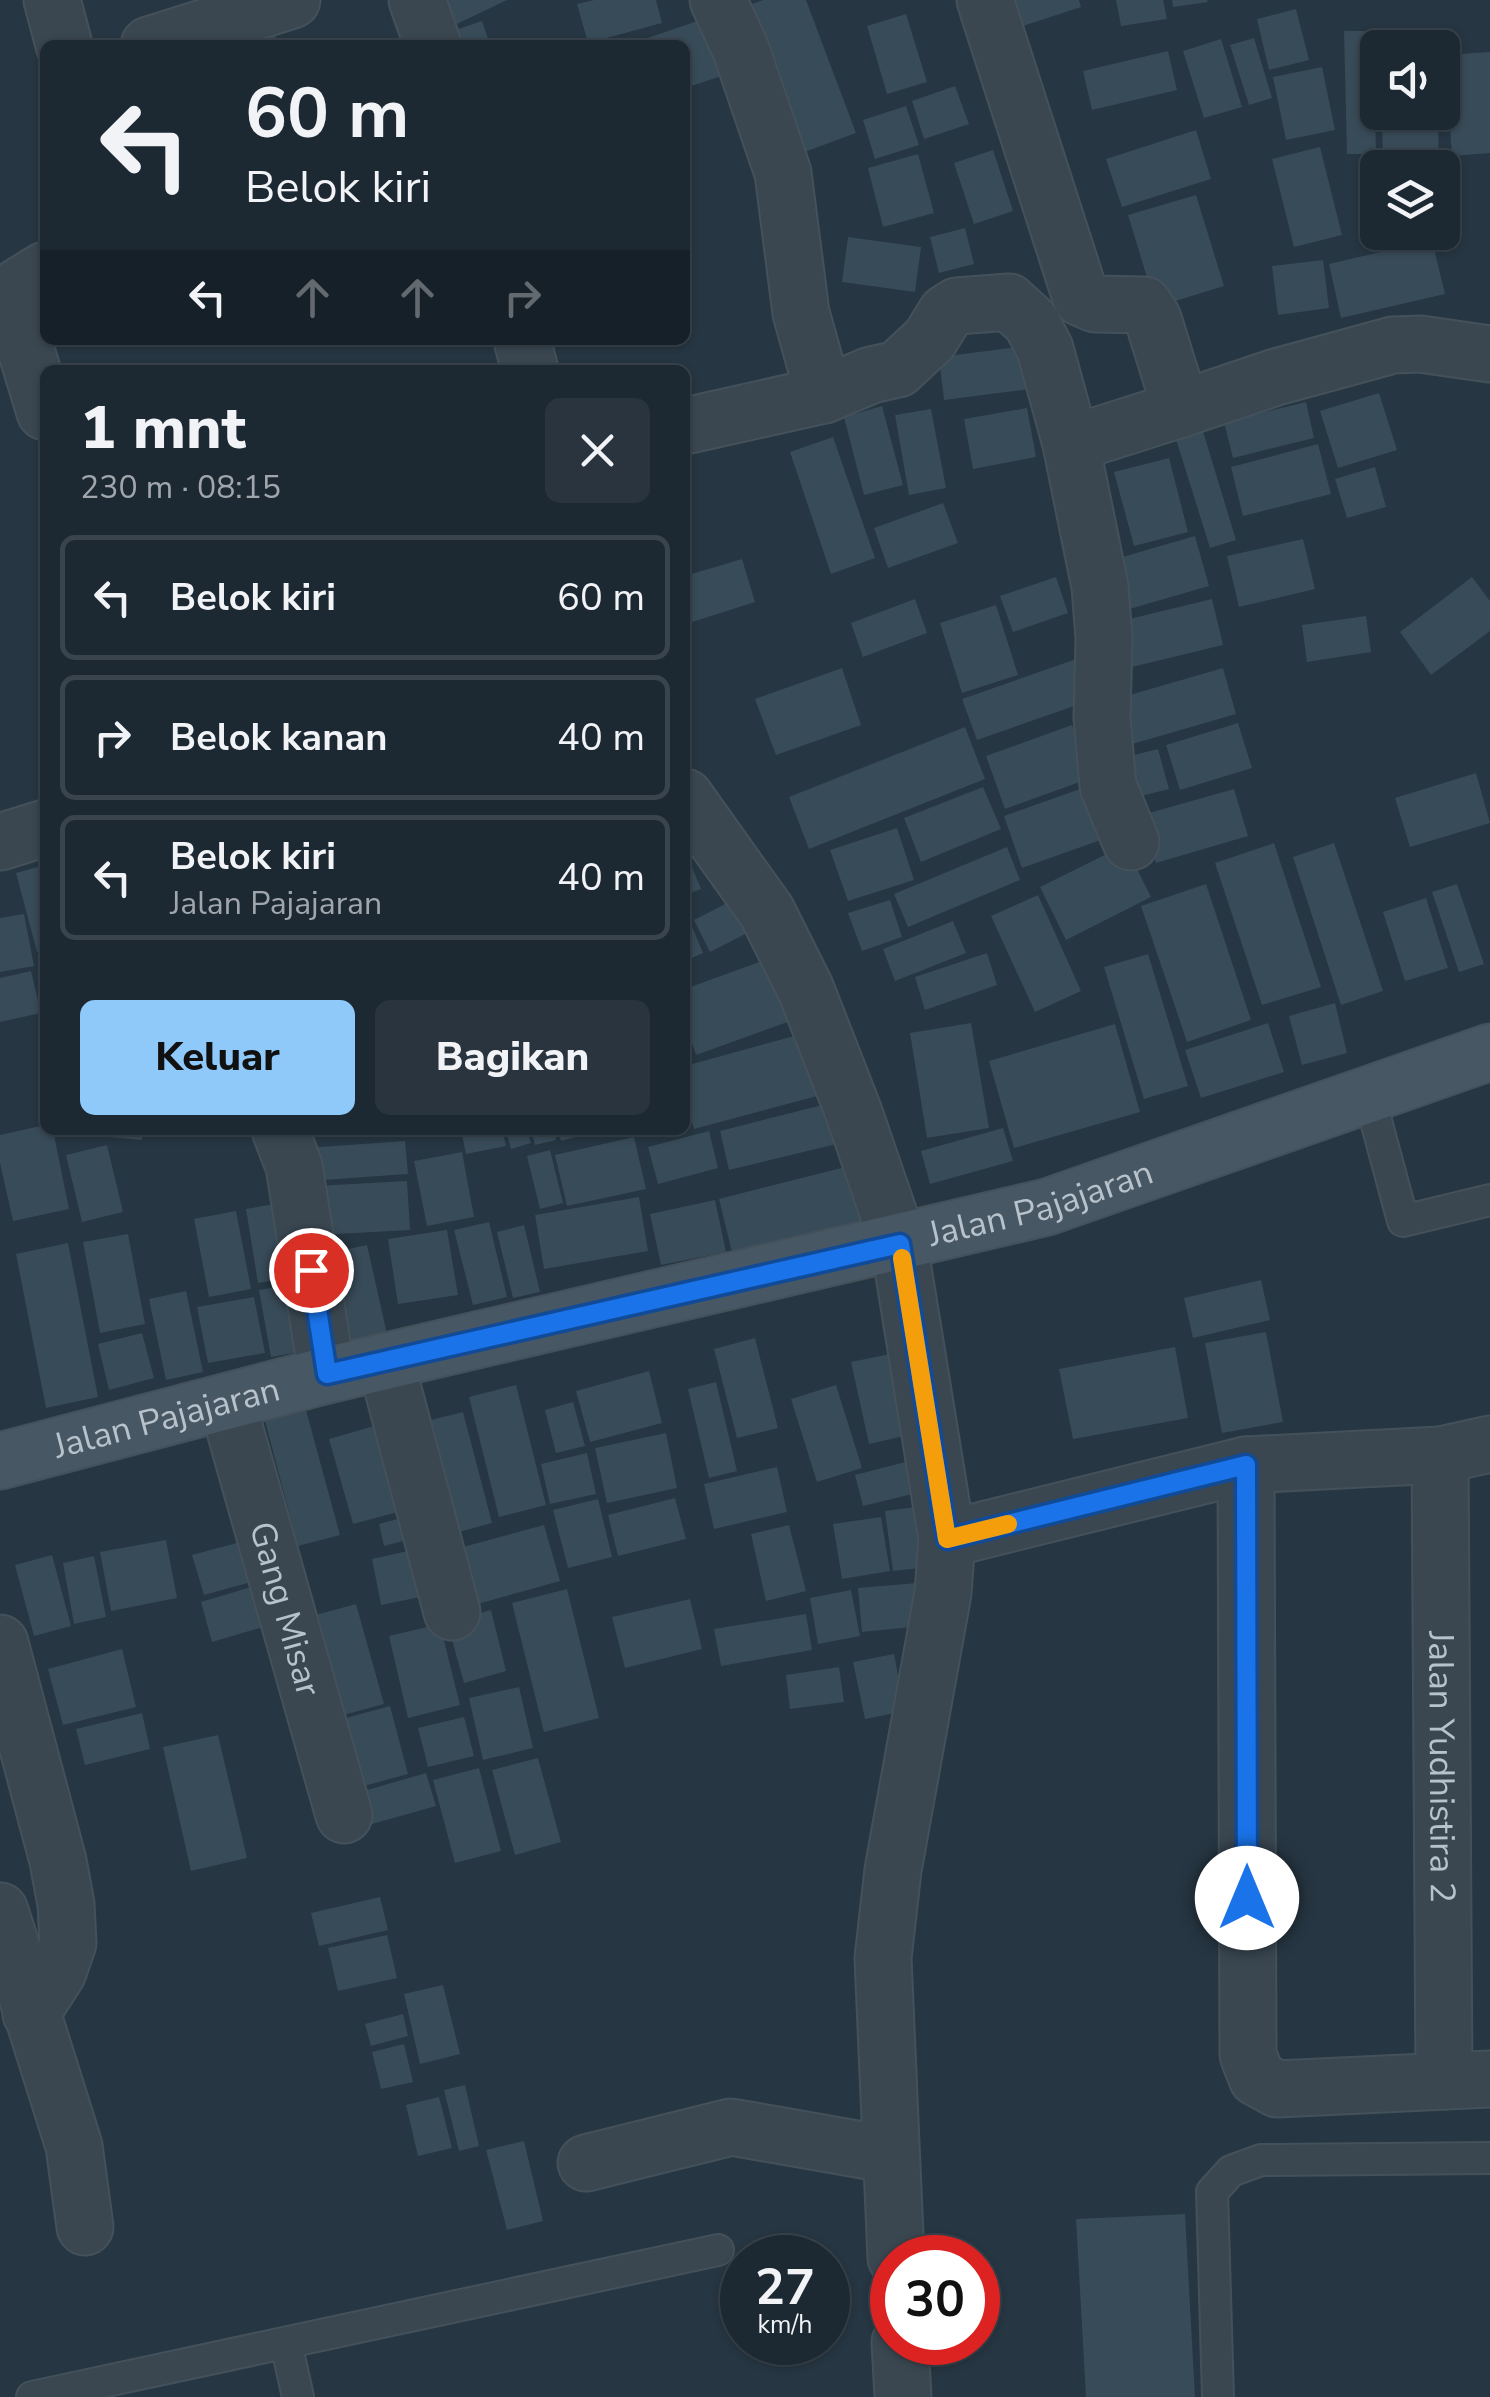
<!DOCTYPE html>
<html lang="id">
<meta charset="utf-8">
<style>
body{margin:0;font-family:"Nunito Sans",sans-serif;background:#29343e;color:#f1f3f6;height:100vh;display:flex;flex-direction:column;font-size:38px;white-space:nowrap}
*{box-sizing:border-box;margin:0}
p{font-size:32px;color:#a0a6ac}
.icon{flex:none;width:55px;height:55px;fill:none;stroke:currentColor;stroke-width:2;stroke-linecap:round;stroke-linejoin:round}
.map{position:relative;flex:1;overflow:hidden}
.panel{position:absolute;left:40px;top:365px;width:650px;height:770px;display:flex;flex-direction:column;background:#1c2832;border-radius:15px;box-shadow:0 2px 8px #0004,0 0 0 2px #3a444d}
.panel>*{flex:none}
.guide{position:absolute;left:40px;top:40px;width:650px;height:305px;border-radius:15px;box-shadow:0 2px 8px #0004,0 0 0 2px #3a444d;background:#1c2832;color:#f1f3f6;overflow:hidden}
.tools{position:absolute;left:1360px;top:30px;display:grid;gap:20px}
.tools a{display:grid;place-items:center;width:100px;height:100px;border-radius:15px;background:#1c2832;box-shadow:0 2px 8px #0004,0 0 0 2px #3a444d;font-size:50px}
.speed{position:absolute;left:720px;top:2235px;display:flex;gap:20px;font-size:50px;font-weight:700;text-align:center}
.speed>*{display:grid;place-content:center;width:130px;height:130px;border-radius:50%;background:#1c2832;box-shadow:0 2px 8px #0004,0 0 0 2px #3a444d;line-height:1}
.speed small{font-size:25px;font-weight:400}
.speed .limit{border:15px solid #d22;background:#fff;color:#111}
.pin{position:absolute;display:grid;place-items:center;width:85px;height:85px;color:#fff;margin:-42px;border:5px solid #fff;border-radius:50%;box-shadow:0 2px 10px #0007}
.me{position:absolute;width:110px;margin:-55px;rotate:0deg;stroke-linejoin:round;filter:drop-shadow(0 0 8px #0008)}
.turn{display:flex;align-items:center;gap:35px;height:210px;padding:0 40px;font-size:45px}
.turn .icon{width:130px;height:130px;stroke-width:2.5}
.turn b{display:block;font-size:70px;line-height:85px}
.lanes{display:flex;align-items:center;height:95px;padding:0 40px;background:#0003;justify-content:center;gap:50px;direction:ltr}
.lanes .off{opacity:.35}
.round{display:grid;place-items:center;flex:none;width:105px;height:105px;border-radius:15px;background:#29343e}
.overview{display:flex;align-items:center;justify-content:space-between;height:170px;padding:0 40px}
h1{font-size:60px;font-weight:800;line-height:75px}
.primary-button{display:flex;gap:20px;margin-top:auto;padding:20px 40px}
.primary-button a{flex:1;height:115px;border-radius:15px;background:#8ec9f9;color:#111;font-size:40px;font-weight:800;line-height:115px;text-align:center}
.primary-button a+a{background:#29343e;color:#f1f3f6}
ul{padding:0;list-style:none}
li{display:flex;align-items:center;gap:30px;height:125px;margin:0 20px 15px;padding:0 20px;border:5px solid #3a444d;border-radius:15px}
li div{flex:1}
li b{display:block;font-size:38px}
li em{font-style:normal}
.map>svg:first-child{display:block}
</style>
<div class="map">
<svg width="1490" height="2397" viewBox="0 0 1490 2397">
<rect width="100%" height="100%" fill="#263642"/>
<path fill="#384b58" d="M423 0H507L438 33Z
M594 0H656L662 23 588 43 577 4Z
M763 0H806L856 133 791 157 736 10Z
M990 0H1079L1081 7 1001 33Z
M1116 0H1163L1167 19 1121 26Z
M1172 0H1207L1208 2 1173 7Z
M1296 9 1309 60 1269 70 1257 19Z
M906 14 927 82 887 94 867 26Z
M715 15 734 72 685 88V45H627Z
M482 21 490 45H435L432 38Z
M274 31 278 45H228Z
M1344 31H1373L1376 154H1347Z
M1437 34V48H1381V35Z
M1254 38 1272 98 1249 105 1230 45Z
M1221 39 1242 107 1204 118 1183 51Z
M1168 51 1177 90 1092 110 1083 71Z
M1490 52V153L1452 156 1445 55Z
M1322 67 1335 130 1286 140 1273 77Z
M955 86 969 124 924 139 912 101Z
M906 106 919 145 875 159 863 120Z
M1382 112H1438L1439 168H1383Z
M1196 130 1211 179 1122 207 1106 159Z
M1320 147 1342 235 1294 247 1272 159Z
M993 150 1013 211 974 224 954 163Z
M918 154 934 213 883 227 868 168Z
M1196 195 1224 286 1156 307 1128 215Z
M965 228 974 264 939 273 930 237Z
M848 237 921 247 915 292 842 282Z
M1432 240 1445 294 1341 318 1329 264Z
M1323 260 1329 308 1278 315 1272 266Z
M1025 346 1030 389 944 400 939 357Z
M1379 393 1397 450 1338 468 1320 411Z
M1306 402 1314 438 1233 458 1224 422Z
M882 406 903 485 864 495 844 417Z
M1027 408 1036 457 973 469 964 419Z
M931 409 946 488 909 495 895 415Z
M1202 428 1236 540 1210 548 1175 436Z
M833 437 875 558 831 574 790 452Z
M1318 444 1331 494 1243 516 1231 467Z
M1169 458 1188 532 1134 546 1114 472Z
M1375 467 1386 507 1347 518 1335 479Z
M943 503 958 543 888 568 874 528Z
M1195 536 1209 586 1126 610 1112 560Z
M1303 539 1315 589 1239 607 1227 556Z
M742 559 755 602 689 623 685 610V576Z
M1056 577 1068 613 1013 632 1000 596Z
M1472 577 1490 601V631L1431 675 1400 632Z
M915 599 927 633 863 657 851 623Z
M1212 599 1223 645 1132 667 1121 621Z
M996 605 1018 675 962 693 940 623Z
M1366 616 1371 652 1307 662 1302 625Z
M1085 656 1100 697 977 740 962 699Z
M842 668 861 725 776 755 755 699Z
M1223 668 1236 714 1115 749 1102 703Z
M1238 723 1252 768 1180 790 1166 745Z
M1072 725 1091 778 1005 809 986 756Z
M965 727 985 779 809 849 789 797Z
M1158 749 1169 789 1133 798 1122 758Z
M1476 773 1490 823 1410 847 1395 798Z
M1094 784 1112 836 1022 868 1004 816Z
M983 787 1001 829 921 862 904 818Z
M1234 789 1248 836 1156 863 1142 815Z
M897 828 914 880 848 901 830 850Z
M1274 843 1321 987 1262 1005 1215 863Z
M1334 843 1383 991 1341 1005 1293 857Z
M1125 845 1151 897 1066 940 1040 887Z
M1007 847 1020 880 908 927 894 894Z
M685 850 701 889 685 895Z
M45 865V950L37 952 16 873Z
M1206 884 1251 1020 1187 1042 1141 906Z
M1457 884 1484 964 1459 972 1432 892Z
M747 893 763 925 710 952 694 920Z
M1038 895 1081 991 1035 1012 991 916Z
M1426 898 1448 968 1405 981 1383 912Z
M890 900 902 937 862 951 848 913Z
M685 910 703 953 685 961Z
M24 914 34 966 0 972V918Z
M953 921 966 953 895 981 883 949Z
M784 953 807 1015 696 1055 685 1023V989Z
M987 953 997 985 925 1010 915 977Z
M1148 954 1188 1086 1144 1099 1104 967Z
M31 971 41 1013 0 1022V978Z
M1335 1003 1347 1053 1302 1065 1289 1016Z
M971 1023 989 1128 927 1138 910 1033Z
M1268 1023 1284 1072 1201 1098 1185 1050Z
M1115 1024 1140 1112 1014 1148 989 1061Z
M816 1030 832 1092 694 1129 685 1098V1066Z
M846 1099 857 1139 729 1170 720 1131Z
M45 1125V1130H53L69 1209 13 1221 0 1163V1135Z
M1003 1128 1013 1161 930 1184 921 1151Z
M100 1130H143L142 1140 99 1136Z
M461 1130H502L506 1146 466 1154Z
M506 1130H527L531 1143 511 1149Z
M531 1130H554L556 1140 535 1145Z
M558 1130H596L597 1131 561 1141Z
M709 1131 718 1168 658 1184 648 1147Z
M634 1137 646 1189 567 1206 555 1155Z
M405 1141 408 1174 309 1181 306 1148Z
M107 1145 123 1212 82 1222 66 1155Z
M550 1150 563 1203 540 1209 527 1156Z
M462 1152 474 1217 427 1226 414 1161Z
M861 1163 875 1217 732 1252 719 1199Z
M407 1181 410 1230 319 1235 316 1186Z
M639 1197 648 1251 544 1269 535 1215Z
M715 1200 726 1252 661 1265 650 1214Z
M291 1201 303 1276 258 1283 246 1209Z
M236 1211 251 1289 209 1297 194 1219Z
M489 1222 507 1297 473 1305 454 1230Z
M524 1225 540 1292 513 1298 497 1232Z
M447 1230 458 1295 398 1304 388 1239Z
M128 1234 145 1324 100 1333 83 1242Z
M68 1243 98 1397 46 1408 16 1254Z
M367 1245 387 1334 340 1344 320 1255Z
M1261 1280 1270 1320 1193 1338 1184 1298Z
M305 1282 316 1349 271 1357 259 1290Z
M186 1291 203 1372 166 1380 149 1299Z
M254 1297 265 1353 208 1363 197 1307Z
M1266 1332 1283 1422 1222 1433 1205 1343Z
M142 1333 154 1378 109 1390 98 1344Z
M755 1338 778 1428 737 1438 714 1349Z
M1175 1347 1188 1418 1073 1439 1059 1369Z
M900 1352 918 1433 869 1444 851 1362Z
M649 1371 662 1423 590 1442 576 1391Z
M716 1382 737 1471 709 1478 688 1389Z
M516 1385 546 1505 499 1517 469 1397Z
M836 1385 862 1468 817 1482 791 1399Z
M573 1402 585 1446 556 1453 545 1410Z
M306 1410 340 1535 298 1546 265 1421Z
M463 1412 492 1523 437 1538 407 1426Z
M395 1420 420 1506 353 1524 329 1439Z
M666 1433 677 1488 607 1503 595 1448Z
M587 1453 596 1494 550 1504 541 1464Z
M917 1459 925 1491 863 1506 855 1475Z
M777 1467 787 1512 714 1529 704 1484Z
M675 1498 686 1539 618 1556 608 1515Z
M598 1499 612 1557 568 1568 553 1510Z
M923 1506 930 1567 893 1571 885 1511Z
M416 1514 422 1536 384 1546 379 1524Z
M881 1517 890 1571 842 1579 833 1524Z
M544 1525 560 1581 456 1610 441 1553Z
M789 1525 806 1591 766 1601 751 1534Z
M166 1540 177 1598 111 1611 100 1552Z
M248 1540 259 1580 204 1595 192 1555Z
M430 1546 440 1593 381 1605 372 1559Z
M52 1555 71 1626 34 1636 15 1565Z
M94 1556 106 1617 74 1624 63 1563Z
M917 1583 922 1626 862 1632 858 1588Z
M258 1585 270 1625 212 1642 201 1602Z
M567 1589 599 1718 544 1732 512 1603Z
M851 1590 860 1636 818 1644 810 1598Z
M690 1599 702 1649 625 1668 612 1617Z
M356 1604 384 1704 340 1716 312 1616Z
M491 1610 506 1671 464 1683 447 1622Z
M806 1614 812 1650 721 1666 714 1629Z
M440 1624 460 1705 408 1718 389 1636Z
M122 1649 136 1707 63 1725 48 1669Z
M894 1654 905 1711 865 1719 853 1662Z
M839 1667 844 1702 790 1709 786 1675Z
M519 1687 533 1748 483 1760 469 1698Z
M390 1706 408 1774 342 1792 324 1724Z
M142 1713 150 1749 85 1765 76 1729Z
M464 1717 474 1756 428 1767 418 1728Z
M218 1735 247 1858 191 1871 163 1747Z
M538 1758 561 1842 515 1855 492 1770Z
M479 1768 501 1851 455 1863 433 1780Z
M426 1773 436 1806 351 1830 343 1797Z
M380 1897 388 1930 319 1946 311 1913Z
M387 1935 397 1978 338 1991 328 1948Z
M443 1985 460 2054 420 2064 404 1994Z
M403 2014 408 2036 371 2046 365 2024Z
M404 2044 413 2082 381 2089 372 2052Z
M465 2085 479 2146 459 2151 444 2090Z
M439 2097 452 2148 418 2156 406 2105Z
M524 2141 543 2221 507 2230 486 2150Z
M1185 2214 1195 2397H1086L1076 2219Z"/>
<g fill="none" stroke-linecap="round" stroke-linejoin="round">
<defs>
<path id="service" d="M1369 1095 1403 1221 1490 1200
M286 2343 298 2397
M32 2397 718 2250
M1218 2397 1212 2192 1231 2171 1261 2160 1490 2158"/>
<g id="minor">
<path d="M52 0 64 45"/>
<path d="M417 0 433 45"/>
<path d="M718 0 741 50 783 173 801 313 824 395"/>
<path d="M985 0 1081 298 1095 304 1144 305 1153 319 1181 409 1276 377 1393 345 1420 344 1490 354"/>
<path d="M149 45 292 0"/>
<path d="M45 270 16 288 11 301 45 412"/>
<path d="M522 340 530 370"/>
<path d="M685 426 824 395 871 375 898 369 930 339 946 313 957 306 1009 302 1031 322 1045 349 1071 444 1181 409"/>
<path d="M1071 444 1100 587 1104 638 1102 718 1108 786 1131 842"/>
<path d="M685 797 767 912 806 990 854 1113 899 1244 947 1539 943 1593 893 1870 883 1958 896 2258"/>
<path d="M0 842 45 828"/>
<path d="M280 1130 294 1166 327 1375"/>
<path d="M386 1363 452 1612"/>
<path id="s1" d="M227 1402 344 1815"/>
<path id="s2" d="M1440 1455 1444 2081"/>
<path d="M1246 1465 1248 2055 1257 2078 1277 2089 1490 2079"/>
<path d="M947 1539 1246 1465 1440 1455 1490 1444"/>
<path d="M0 1643 58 1861 66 1904 68 1943 58 1972 31 2014"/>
<path d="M0 1911 74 2146 85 2227"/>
<path d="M586 2163 731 2127 891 2155"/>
<path d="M900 2342 903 2397"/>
</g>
<g id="secondary">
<path id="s3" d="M0 1461 327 1375 1047 1207 1490 1052"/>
</g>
</defs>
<use href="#service" stroke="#44515a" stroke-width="34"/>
<use href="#minor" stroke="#44515a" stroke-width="59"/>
<use href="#secondary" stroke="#44515a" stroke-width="59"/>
<use href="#service" stroke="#3a4751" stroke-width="30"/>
<use href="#minor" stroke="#3a4751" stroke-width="55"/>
<use href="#secondary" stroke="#485764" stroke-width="55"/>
</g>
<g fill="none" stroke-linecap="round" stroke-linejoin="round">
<defs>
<path id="route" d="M311 1270 327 1374 900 1244 947 1539 1246 1465 1247 1898"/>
</defs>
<use href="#route" stroke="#114b97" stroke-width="25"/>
<use href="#route" stroke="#1a73e8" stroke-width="18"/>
<path stroke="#f59e0b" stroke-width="18" d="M902 1258 947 1539 1008 1524"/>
</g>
<g text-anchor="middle" stroke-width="10" stroke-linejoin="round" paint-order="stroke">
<g font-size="35" fill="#b7c2cb" stroke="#1f2d37">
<text dy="12" stroke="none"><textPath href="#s3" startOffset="1072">Jalan Pajajaran</textPath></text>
<text dy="12" stroke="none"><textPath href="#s3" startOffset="172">Jalan Pajajaran</textPath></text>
<text dy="12" stroke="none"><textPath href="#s1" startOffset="215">Gang Misar</textPath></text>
<text dy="12" stroke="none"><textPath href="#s2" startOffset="312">Jalan Yudhistira 2</textPath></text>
</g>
</g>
</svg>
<div class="tools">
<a><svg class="icon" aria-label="sound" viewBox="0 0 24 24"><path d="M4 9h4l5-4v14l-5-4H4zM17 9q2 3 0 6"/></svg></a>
<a><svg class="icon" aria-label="layers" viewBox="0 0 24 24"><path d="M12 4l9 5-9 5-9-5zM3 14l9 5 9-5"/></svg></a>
</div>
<div class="speed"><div>27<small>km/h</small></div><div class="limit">30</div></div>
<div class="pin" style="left:311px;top:1270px;background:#d93025"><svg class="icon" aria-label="arrive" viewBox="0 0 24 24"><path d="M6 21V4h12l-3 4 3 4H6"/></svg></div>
<svg class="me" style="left:1247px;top:1898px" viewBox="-20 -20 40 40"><circle r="19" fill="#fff"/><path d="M0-13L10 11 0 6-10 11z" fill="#1a73e8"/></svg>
<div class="guide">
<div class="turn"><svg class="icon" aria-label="left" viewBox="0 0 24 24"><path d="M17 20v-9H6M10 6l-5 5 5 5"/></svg><div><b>60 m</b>Belok kiri</div></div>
<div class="lanes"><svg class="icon" aria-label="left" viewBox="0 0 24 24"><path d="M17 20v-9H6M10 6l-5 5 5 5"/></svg><svg class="icon off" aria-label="ahead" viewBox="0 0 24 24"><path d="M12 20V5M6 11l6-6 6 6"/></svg><svg class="icon off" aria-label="ahead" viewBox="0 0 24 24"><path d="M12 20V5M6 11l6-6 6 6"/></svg><svg class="icon off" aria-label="right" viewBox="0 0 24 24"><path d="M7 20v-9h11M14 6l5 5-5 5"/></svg></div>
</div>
<section class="panel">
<div class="overview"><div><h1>1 mnt</h1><p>230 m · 08:15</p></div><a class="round"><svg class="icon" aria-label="close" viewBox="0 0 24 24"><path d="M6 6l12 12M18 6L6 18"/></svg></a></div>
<ul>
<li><svg class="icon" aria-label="left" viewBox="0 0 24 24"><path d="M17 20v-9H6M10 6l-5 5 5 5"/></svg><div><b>Belok kiri</b></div><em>60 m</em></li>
<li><svg class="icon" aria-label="right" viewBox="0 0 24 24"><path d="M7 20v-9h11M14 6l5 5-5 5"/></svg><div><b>Belok kanan</b></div><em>40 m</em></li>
<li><svg class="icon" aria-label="left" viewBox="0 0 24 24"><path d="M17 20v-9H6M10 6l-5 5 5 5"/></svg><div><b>Belok kiri</b><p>Jalan Pajajaran</p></div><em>40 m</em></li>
</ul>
<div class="primary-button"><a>Keluar</a><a>Bagikan</a></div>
</section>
</div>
